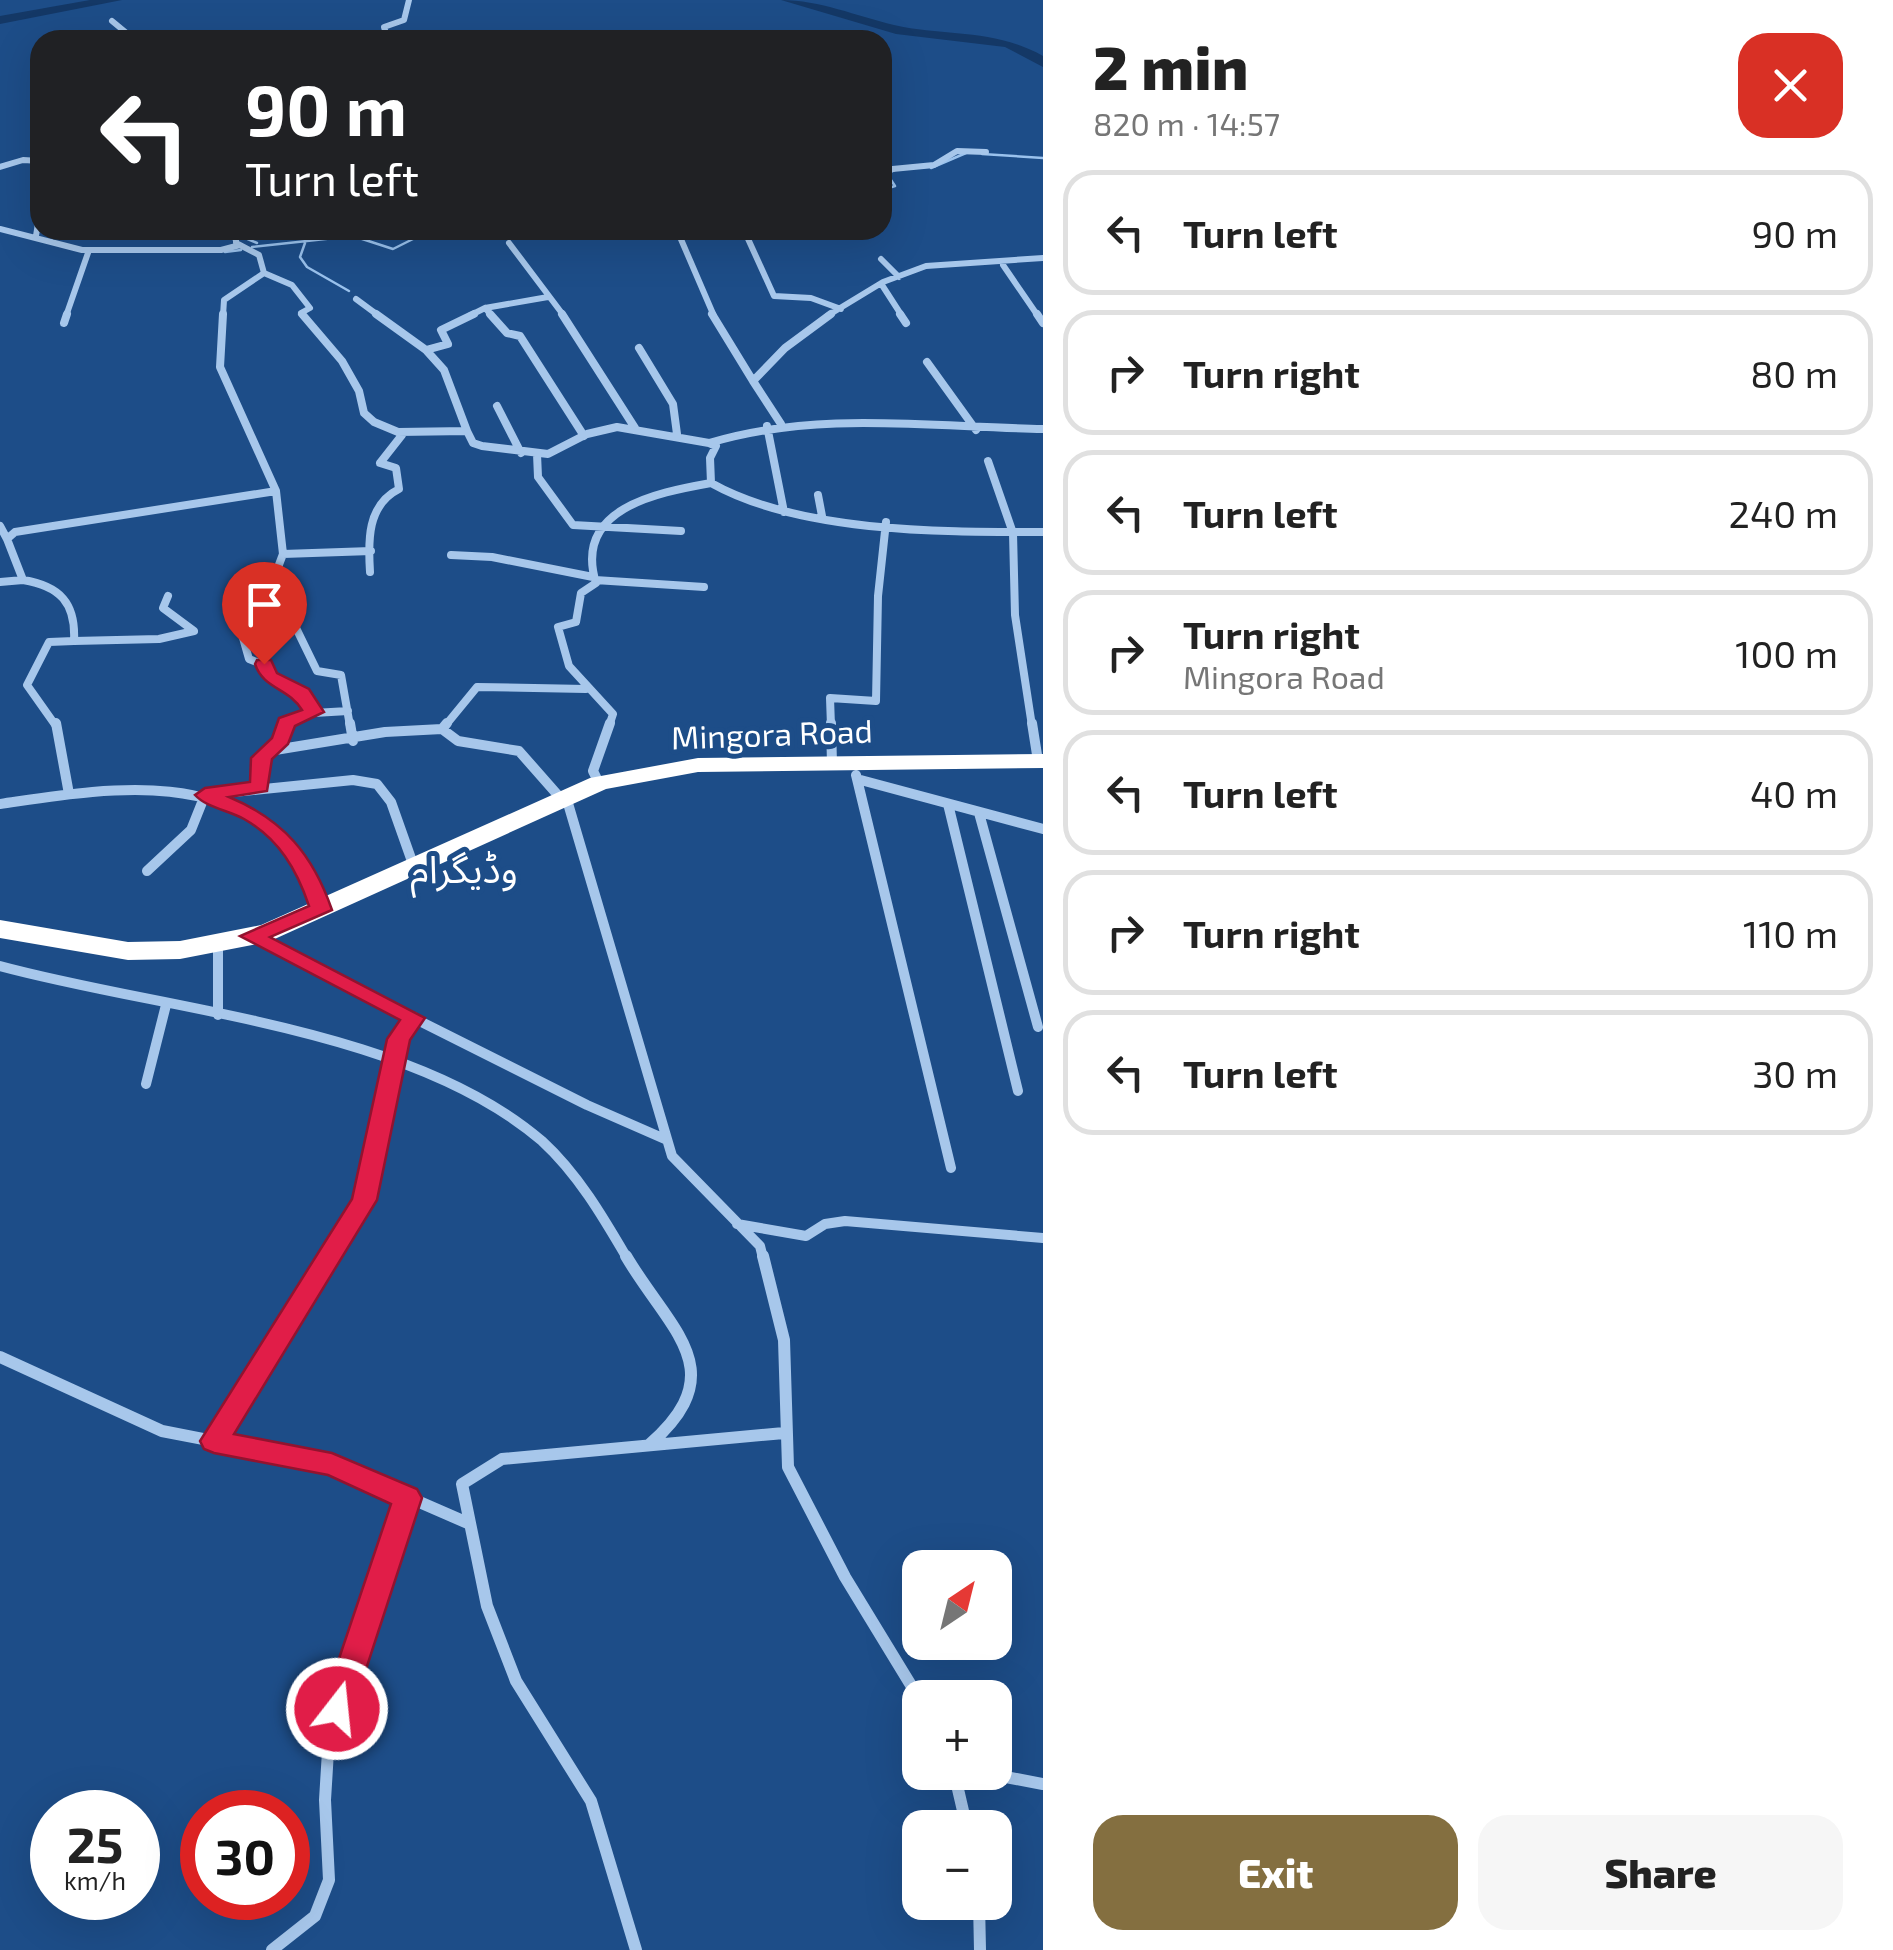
<!DOCTYPE html>
<meta charset="utf-8">
<style>
body{margin:0;font-family:"Exo 2","Noto Sans Arabic",sans-serif;background:#f6f6f6;color:#222;height:100vh;display:flex;flex-direction:column;font-size:38px;white-space:nowrap}
*{box-sizing:border-box;margin:0}
p{font-size:32px;color:#767676}
.icon{flex:none;width:55px;height:55px;fill:none;stroke:currentColor;stroke-width:2;stroke-linecap:round;stroke-linejoin:round}
.map{position:relative;flex:1;overflow:hidden}
.drawer{display:flex;flex-direction:column;background:#fff;width:850px}
.drawer>*{flex:none}
.top-card{position:absolute;left:30px;top:30px;width:862px;height:210px;border-radius:30px;box-shadow:0 10px 40px #0002;background:#202124;color:#fff;overflow:hidden}
.needle{width:65px;rotate:35deg}
.controls{position:absolute;left:902px;top:1550px;display:grid;gap:20px}
.controls a{display:grid;place-items:center;width:110px;height:110px;border-radius:20px;background:#fff;box-shadow:0 10px 40px #0002;font-size:50px}
.speed{position:absolute;left:30px;top:1790px;display:flex;gap:20px;font-size:50px;font-weight:700;text-align:center}
.speed>*{display:grid;place-content:center;width:130px;height:130px;border-radius:50%;background:#fff;box-shadow:0 10px 40px #0002;line-height:1}
.speed small{font-size:25px;font-weight:400}
.speed .limit{border:15px solid #d22;background:#fff;color:#111}
.pin{position:absolute;display:grid;place-items:center;width:85px;height:85px;color:#fff;margin:-102px -42px;border-radius:50% 50% 50% 0;rotate:-45deg;box-shadow:0 0 10px #0007}
.pin .icon{rotate:45deg}
.me{position:absolute;width:110px;margin:-55px;rotate:16deg;stroke-linejoin:round;filter:drop-shadow(0 0 8px #0008)}
.turn{display:flex;align-items:center;gap:35px;height:210px;padding:0 50px;font-size:45px}
.turn .icon{width:130px;height:130px;stroke-width:2.5}
.turn b{display:block;font-size:70px;line-height:85px}
.round{display:grid;place-items:center;flex:none;width:105px;height:105px;border-radius:30px;background:#f6f6f6}
.overview{display:flex;align-items:center;justify-content:space-between;height:170px;padding:0 50px}
h1{font-size:60px;font-weight:800;line-height:75px}
.cta{display:flex;gap:20px;margin-top:auto;padding:20px 50px}
.cta a{flex:1;height:115px;border-radius:30px;background:#846f40;color:#fff;font-size:40px;font-weight:800;line-height:115px;text-align:center}
.cta a+a{background:#f6f6f6;color:#222}
ul{padding:0;list-style:none}
li{display:flex;align-items:center;gap:30px;height:125px;margin:0 20px 15px;padding:0 30px;border:5px solid #e0e0e0;border-radius:30px}
li div{flex:1}
li b{display:block;font-size:38px}
li em{font-style:normal}
main{display:flex;flex:1;min-height:0}
.map>svg:first-child{display:block}
</style>
<main>
<div class="map">
<svg width="1043" height="1950" viewBox="0 0 1043 1950">
<rect width="100%" height="100%" fill="#1d4d88"/>
<g fill="none" stroke-linecap="round" stroke-linejoin="round">
<path stroke="#9ac2ed" stroke-width="2.5" d="M982 154 1043 158
M931 168 966 153
M882 190 895 186 887 174 895 170
M243 237 257 243
M305 243 300 257 307 267 349 291
M252 247 353 236 393 249 431 230
M225 252 241 250"/>
<path fill="#143866" fill-rule="evenodd" d="M90 0H122L0 24V16Z
M781 0C820 0 856 16 894 25 947 37 993 28 1043 56V67L1005 47 896 34Z"/>
<path stroke="#a7c7eb" stroke-width="6" d="M112 21 135 40
M388 40 384 27 404 20 409 0
M0 167 23 160 40 161
M882 170 934 165 957 151 986 152
M0 229 82 250H221L240 245
M208 230 236 238
M677 230 714 316
M744 230 774 296 811 298 841 309
M36 236 40 210
M509 243 564 316
M881 259 899 277
M1003 265 1038 316
M264 273 292 285 310 308 301 313 304 316
M882 285 902 316
M356 299 379 316
M485 308 492 316
M66 316 89 250
M223 316 224 300 264 273 259 255 236 243V230
M469 316 485 308 548 297
M827 316 883 282 926 266 1043 258"/>
<path stroke="#a7c7eb" stroke-width="8" d="M223 314 220 367 276 491 283 554 277 570 279 593 317 671 341 675 350 726
M302 314 342 361 359 391 364 413 374 422 398 432 467 431 473 443 482 446 548 454 587 434 617 427 709 443
M376 314 426 350 444 370 467 431
M490 314 507 333 520 336 584 436
M562 314 635 428
M712 314 753 381
M900 314 906 323
M1037 314 1043 323
M64 323 67 314
M639 348 673 404 677 434
M426 350 448 344 441 330 474 314
M927 362 976 430
M497 406 521 453
M781 424 753 381 785 348 831 314
M767 426 784 512
M1043 429C930 427 819 410 709 443L716 446 710 458 711 483C800 533 942 532 1043 532
M537 454 538 477 573 525 681 531
M988 461 1013 533 1015 615 1032 726
M818 495 822 516
M0 526 7 539
M283 554 371 551
M451 555 492 557 593 577
M370 572C368 541 367 505 399 489L396 468 380 463 402 435
M23 580C60 586 76 603 74 641L49 642 27 685 56 726
M595 580 704 587
M0 582 23 580 7 539 15 532 276 491
M243 638 249 659 264 665 314 713 285 726
M74 641 159 639 194 631 163 608 168 596
M314 713 348 711
M445 726 477 687 586 689
M609 726 613 714 569 666 558 627 576 622 581 593 596 583C573 509 655 493 711 483
M831 726 830 698 876 701 878 596 886 522"/>
<path stroke="#a7c7eb" stroke-width="10" d="M56 723 69 794
M350 723 353 741
M831 723 832 764
M1032 723 1038 761
M442 729 447 723
M269 751 385 732 442 729 458 741 519 751 563 801
M856 775 857 779 1043 829
M857 779 951 1168
M599 783 593 771 610 723
M260 787 261 758 281 740 286 723
M567 800 672 1156 760 1246 763 1258
M0 804C98 790 232 764 297 862 307 876 313 894 321 910
M948 804 1018 1091
M979 813 1038 1027
M147 871 191 830 205 795 353 780 377 784 391 802 414 867
M252 937 587 1105 667 1140
M218 943V1015
M0 966C166 1011 410 1027 542 1141 578 1174 603 1217 627 1258
M146 1084 166 1005
M737 1224 806 1236 825 1224 845 1221 1043 1238
M326 1258 364 1200 398 1039 414 1017"/>
<path stroke="#a7c7eb" stroke-width="12" d="M626 1256C670 1331 734 1370 650 1444
M763 1256 784 1340 788 1467 845 1577 920 1700
M0 1357 162 1431 332 1464 470 1524
M214 1441 328 1256
M954 1772 967 1828
M979 1772 1043 1784
M979 1902 980 1950
M272 1950 315 1916 329 1880 325 1800 329 1735 407 1498
M636 1950 591 1801 516 1681 487 1606 462 1484 502 1459 784 1433"/>
<path fill="#fff" fill-rule="evenodd" d="M1043 754V768L698 772 606 789 268 942 180 959 128 960 0 938V920L128 942 180 941 261 925 590 778 698 758Z"/>
</g>
<path fill="#e11d48" stroke="#92132f" stroke-width="2.5" d="M257 660H271L277 673 309 689 324 712 295 726 288 744 272 759 267 791 229 797C284 820 313 855 332 910L270 937 425 1018 410 1040 377 1200 234 1434 332 1453 417 1489 422 1498 353 1709 348 1719 337 1723 326 1719 322 1709 391 1504 328 1475 214 1453 204 1449 200 1441 352 1199 387 1039 400 1020 240 936 309 906C297 870 279 839 244 819 228 810 207 808 195 795L205 788 250 782 251 758 272 738 279 718 302 710C289 688 263 689 255 664Z"/>
<g text-anchor="middle" stroke-width="10" stroke-linejoin="round" paint-order="stroke">
<g font-size="32" fill="#fff" stroke="#1d4d88">
<text transform="translate(772 735) rotate(-2)" y="11">Mingora Road</text>
</g>
<g font-size="38" fill="#fff" stroke="#1d4d88">
<text x="464" y="883">وڈیگرام</text>
</g>
</g>
</svg>
<div class="controls">
<a><svg class="needle" viewBox="-14 -14 28 28"><path d="M0-13l5 13h-10z" fill="#e53935"/><path d="M0 13l5-13h-10z" fill="#767676"/></svg></a>
<a>+</a>
<a>−</a>
</div>
<div class="speed"><div>25<small>km/h</small></div><div class="limit">30</div></div>
<div class="pin" style="left:264px;top:664px;background:#d93025"><svg class="icon" aria-label="arrive" viewBox="0 0 24 24"><path d="M6 21V4h12l-3 4 3 4H6"/></svg></div>
<svg class="me" style="left:337px;top:1709px" viewBox="-20 -20 40 40"><circle r="17" fill="#e11d48" stroke="#fff" stroke-width="3"/><path d="M0-11L8 9 0 5-8 9z" fill="#fff"/></svg>
<div class="top-card">
<div class="turn"><svg class="icon" aria-label="left" viewBox="0 0 24 24"><path d="M17 20v-9H6M10 6l-5 5 5 5"/></svg><div><b>90 m</b>Turn left</div></div>
</div>
</div>
<section class="drawer">
<div class="overview"><div><h1>2 min</h1><p>820 m · 14:57</p></div><a class="round" style="background:#d93025;color:#fff"><svg class="icon" aria-label="close" viewBox="0 0 24 24"><path d="M6 6l12 12M18 6L6 18"/></svg></a></div>
<ul>
<li><svg class="icon" aria-label="left" viewBox="0 0 24 24"><path d="M17 20v-9H6M10 6l-5 5 5 5"/></svg><div><b>Turn left</b></div><em>90 m</em></li>
<li><svg class="icon" aria-label="right" viewBox="0 0 24 24"><path d="M7 20v-9h11M14 6l5 5-5 5"/></svg><div><b>Turn right</b></div><em>80 m</em></li>
<li><svg class="icon" aria-label="left" viewBox="0 0 24 24"><path d="M17 20v-9H6M10 6l-5 5 5 5"/></svg><div><b>Turn left</b></div><em>240 m</em></li>
<li><svg class="icon" aria-label="right" viewBox="0 0 24 24"><path d="M7 20v-9h11M14 6l5 5-5 5"/></svg><div><b>Turn right</b><p>Mingora Road</p></div><em>100 m</em></li>
<li><svg class="icon" aria-label="left" viewBox="0 0 24 24"><path d="M17 20v-9H6M10 6l-5 5 5 5"/></svg><div><b>Turn left</b></div><em>40 m</em></li>
<li><svg class="icon" aria-label="right" viewBox="0 0 24 24"><path d="M7 20v-9h11M14 6l5 5-5 5"/></svg><div><b>Turn right</b></div><em>110 m</em></li>
<li><svg class="icon" aria-label="left" viewBox="0 0 24 24"><path d="M17 20v-9H6M10 6l-5 5 5 5"/></svg><div><b>Turn left</b></div><em>30 m</em></li>
</ul>
<div class="cta"><a>Exit</a><a>Share</a></div>
</section>
</main>
